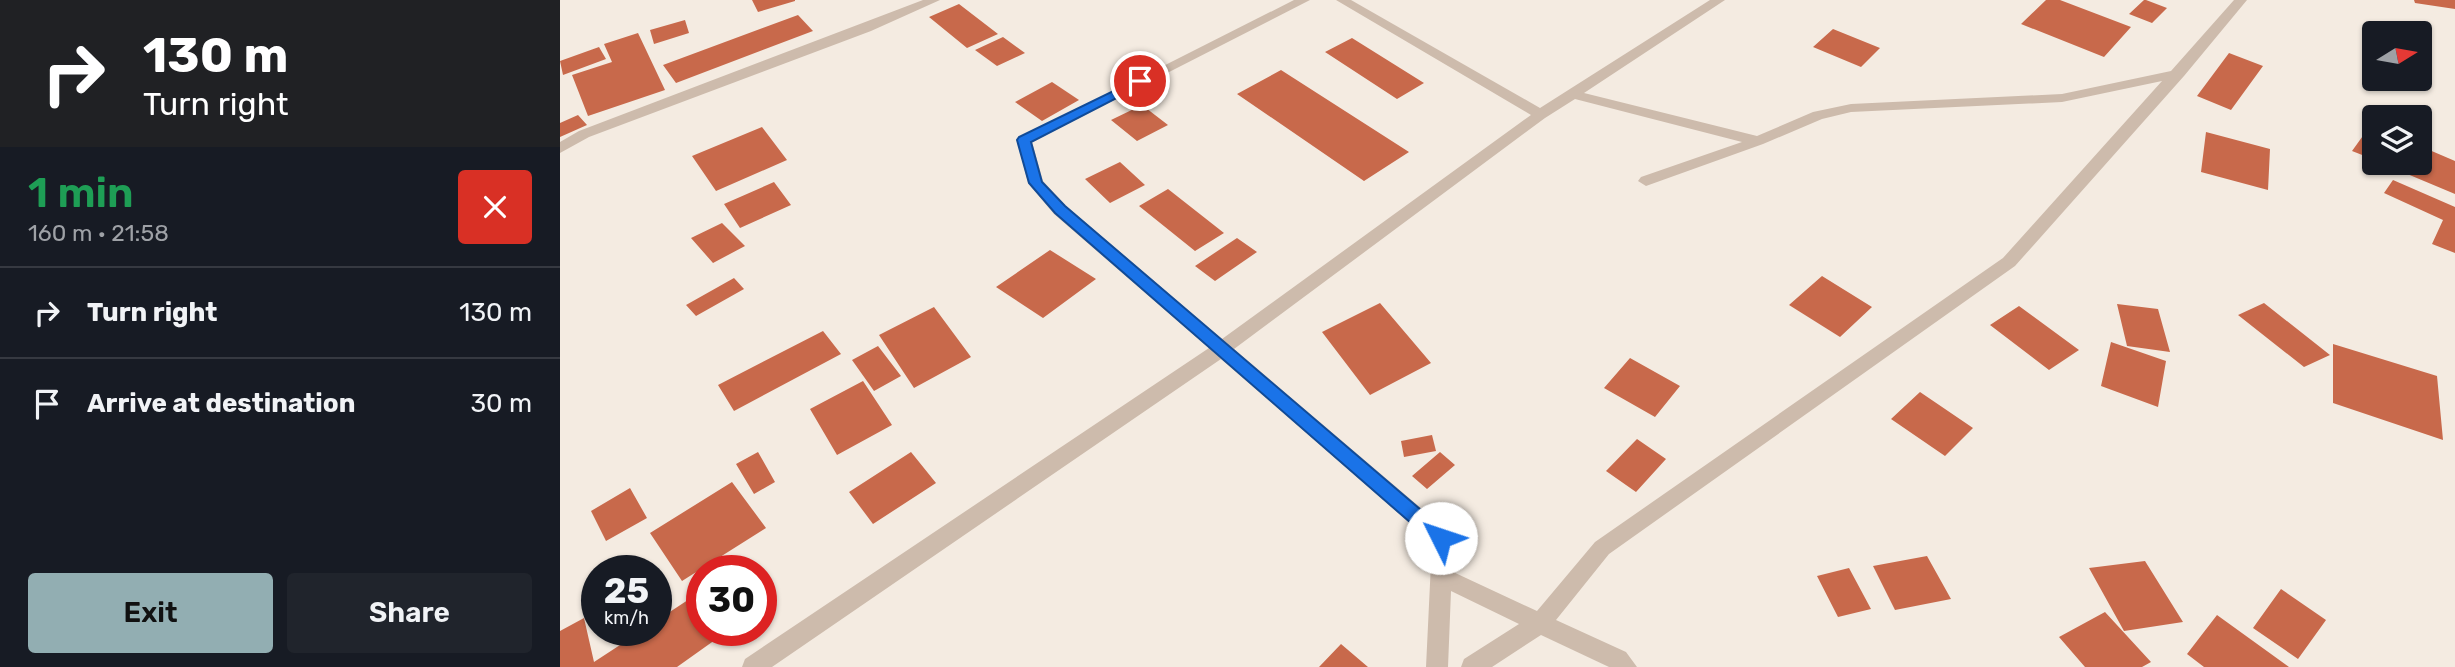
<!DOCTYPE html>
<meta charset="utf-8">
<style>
body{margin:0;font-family:Rubik,sans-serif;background:#20242c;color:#f1f3f6;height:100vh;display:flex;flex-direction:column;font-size:26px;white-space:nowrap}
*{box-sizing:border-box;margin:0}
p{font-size:23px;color:#9ea1a6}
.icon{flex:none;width:38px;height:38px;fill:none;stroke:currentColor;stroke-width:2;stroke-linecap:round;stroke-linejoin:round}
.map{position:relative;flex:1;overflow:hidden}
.details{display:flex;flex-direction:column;background:#171b24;width:560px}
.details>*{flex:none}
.banner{background:#202124;color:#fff;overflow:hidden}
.needle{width:46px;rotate:79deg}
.fabs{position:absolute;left:1802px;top:21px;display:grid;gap:14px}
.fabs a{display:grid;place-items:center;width:70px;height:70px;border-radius:7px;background:#171b24;box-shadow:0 2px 5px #0004;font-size:35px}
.speed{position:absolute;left:21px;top:555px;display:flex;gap:14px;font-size:35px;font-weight:700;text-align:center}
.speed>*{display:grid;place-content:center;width:91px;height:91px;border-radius:50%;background:#171b24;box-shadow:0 2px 5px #0004;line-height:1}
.speed small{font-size:18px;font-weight:400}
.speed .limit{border:10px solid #d22;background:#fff;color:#111}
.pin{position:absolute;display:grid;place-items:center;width:60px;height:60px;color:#fff;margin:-30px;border:4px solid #fff;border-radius:50%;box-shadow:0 2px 7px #0007}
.me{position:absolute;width:77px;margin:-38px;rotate:311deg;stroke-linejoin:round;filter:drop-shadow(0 0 5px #0008)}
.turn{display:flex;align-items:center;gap:24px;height:147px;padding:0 28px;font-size:32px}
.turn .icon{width:91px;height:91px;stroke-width:2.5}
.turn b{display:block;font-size:49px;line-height:60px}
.round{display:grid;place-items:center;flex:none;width:74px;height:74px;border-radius:7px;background:#20242c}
.summary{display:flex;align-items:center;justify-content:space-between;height:119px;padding:0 28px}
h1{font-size:42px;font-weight:600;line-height:52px;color:#1e9e55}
.primary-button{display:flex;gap:14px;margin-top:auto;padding:14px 28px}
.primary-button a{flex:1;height:80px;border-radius:7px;background:#92aeb2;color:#111;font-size:28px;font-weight:600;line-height:80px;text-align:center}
.primary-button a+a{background:#20242c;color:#f1f3f6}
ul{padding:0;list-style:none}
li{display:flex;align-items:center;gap:21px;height:91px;padding:0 28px;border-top:2px solid #363941}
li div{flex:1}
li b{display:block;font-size:26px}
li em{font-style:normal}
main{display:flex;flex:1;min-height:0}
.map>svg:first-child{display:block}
</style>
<main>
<section class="details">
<div class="banner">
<div class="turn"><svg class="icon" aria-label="right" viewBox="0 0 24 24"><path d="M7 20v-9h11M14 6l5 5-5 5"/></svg><div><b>130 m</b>Turn right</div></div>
</div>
<div class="summary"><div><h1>1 min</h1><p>160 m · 21:58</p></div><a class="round" style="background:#d93025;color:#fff"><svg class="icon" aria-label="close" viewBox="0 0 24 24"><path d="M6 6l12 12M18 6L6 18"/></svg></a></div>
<ul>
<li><svg class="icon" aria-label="right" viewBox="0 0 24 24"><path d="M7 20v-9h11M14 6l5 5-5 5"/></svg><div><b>Turn right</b></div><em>130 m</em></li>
<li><svg class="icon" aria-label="arrive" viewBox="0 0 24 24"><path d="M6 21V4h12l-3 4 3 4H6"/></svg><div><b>Arrive at destination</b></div><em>30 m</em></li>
</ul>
<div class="primary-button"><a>Exit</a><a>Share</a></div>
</section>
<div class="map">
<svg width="1895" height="667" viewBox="0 0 1895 667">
<rect width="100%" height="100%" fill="#f4ebe1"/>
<path fill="#c8694b" d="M192 0H235V1L198 12Z
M1486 0H1500L1571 27 1544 57 1461 24Z
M1584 0H1586L1607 8 1592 23 1569 14Z
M1854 0H1895V9L1855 3Z
M399 4 438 34 407 48 369 17Z
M238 15 253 31 116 83 103 65Z
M125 20 129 33 94 44 90 30Z
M1273 29 1320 48 1301 67 1253 47Z
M78 33 105 90 28 116 12 75 52 62 44 44Z
M443 37 465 53 437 66 415 50Z
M792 38 864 83 837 99 765 52Z
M39 47 46 59 3 75 0 61Z
M1669 53 1703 66 1671 110 1637 96Z
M721 70 849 152 804 181 677 94Z
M492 82 519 100 482 121 455 102Z
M582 105 608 125 577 141 551 120Z
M18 115 27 125 0 137V123Z
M1810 126 1815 128V160L1792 151Z
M202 127 227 160 156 191 132 156Z
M1646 132 1710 149 1708 190 1641 172Z
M1860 146 1895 161V194L1821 163H1860Z
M560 162 585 185 550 203 525 179Z
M1833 180 1895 207V253L1872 244 1883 220 1824 193Z
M214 182 231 205 180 228 164 204Z
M608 189 664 233 635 251 579 206Z
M162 223 185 246 153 263 131 238Z
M677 238 697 252 655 281 635 266Z
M490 250 536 279 483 318 436 287Z
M1262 276 1312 307 1280 337 1229 305Z
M174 278 184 289 136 316 126 305Z
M820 303 871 363 810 395 762 332Z
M1704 303 1770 355 1744 367 1678 315Z
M1557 304 1598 309 1610 352 1567 346Z
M1459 306 1519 350 1489 370 1430 325Z
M374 307 411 357 354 388 319 335Z
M263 331 281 354 174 411 158 385Z
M1551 342 1606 361 1598 407 1541 386Z
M1773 344 1877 376 1883 440 1773 403Z
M318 346 341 376 314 391 292 360Z
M1070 358 1120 386 1095 417 1044 388Z
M303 381 332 425 277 455 250 409Z
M1360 392 1413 428 1385 456 1331 419Z
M872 435 876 451 844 457 841 441Z
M1077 439 1106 459 1076 492 1046 471Z
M198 452 215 482 194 494 176 464Z
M351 452 376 483 313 524 289 492Z
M880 452 895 465 867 489 852 476Z
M172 482 206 528 122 581 90 533Z
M70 488 87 518 46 541 31 511Z
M1367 556 1391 599 1335 610 1313 566Z
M1585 561 1623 622 1564 631 1529 568Z
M1289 568 1311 609 1278 617 1257 576Z
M1721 589 1766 620 1738 659 1693 628Z
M134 596 142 606V630H159L162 635 117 667H0V631L24 618 34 662 83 630H96V621Z
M1545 612 1591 662 1582 667H1525L1499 637Z
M1657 615 1729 667H1644L1627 654Z
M781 644 808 667H759Z"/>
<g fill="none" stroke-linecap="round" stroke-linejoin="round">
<path fill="#cdbbac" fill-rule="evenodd" d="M363 0H380L311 31 29 137 0 153V142L19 131Z
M734 0H750L472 142 483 181 506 206 662 339 971 115 776 0H791L980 108 1150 0H1165L1024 93 1197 136 1253 112 1291 104 1502 94 1611 71 1674 0H1687L1624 76 1455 266 1049 554 996 620 1066 652 1077 667H1049L981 635 932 667H901L904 659 959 624 891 591 888 667H866L872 542 661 359 212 667H182L185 659 649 348 494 214 468 183 457 140ZM1602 81 1443 258 1035 542 977 611 891 571 892 538 889 532 674 349 985 118 1015 99 1182 142 1081 177 1078 181 1086 186 1203 144 1262 119 1291 112 1502 102Z"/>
</g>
<path fill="#1a73e8" stroke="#114b97" stroke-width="2" d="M580 78 584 79V84L471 142 482 182 505 206 888 533 891 538 888 544 881 547 875 544 495 213 469 183 457 140 459 137Z"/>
</svg>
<div class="fabs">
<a><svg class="needle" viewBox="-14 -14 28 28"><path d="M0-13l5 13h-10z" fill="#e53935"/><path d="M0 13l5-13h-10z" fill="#9ea1a6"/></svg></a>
<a><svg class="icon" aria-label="layers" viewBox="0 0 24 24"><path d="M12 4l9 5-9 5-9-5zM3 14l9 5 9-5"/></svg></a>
</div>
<div class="speed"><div>25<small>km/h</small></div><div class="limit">30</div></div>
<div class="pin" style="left:580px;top:81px;background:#d93025"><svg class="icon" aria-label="arrive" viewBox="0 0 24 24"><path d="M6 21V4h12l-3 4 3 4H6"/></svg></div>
<svg class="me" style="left:881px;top:538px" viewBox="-20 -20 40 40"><circle r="19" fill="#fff"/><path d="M0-13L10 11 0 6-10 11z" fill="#1a73e8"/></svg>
</div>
</main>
